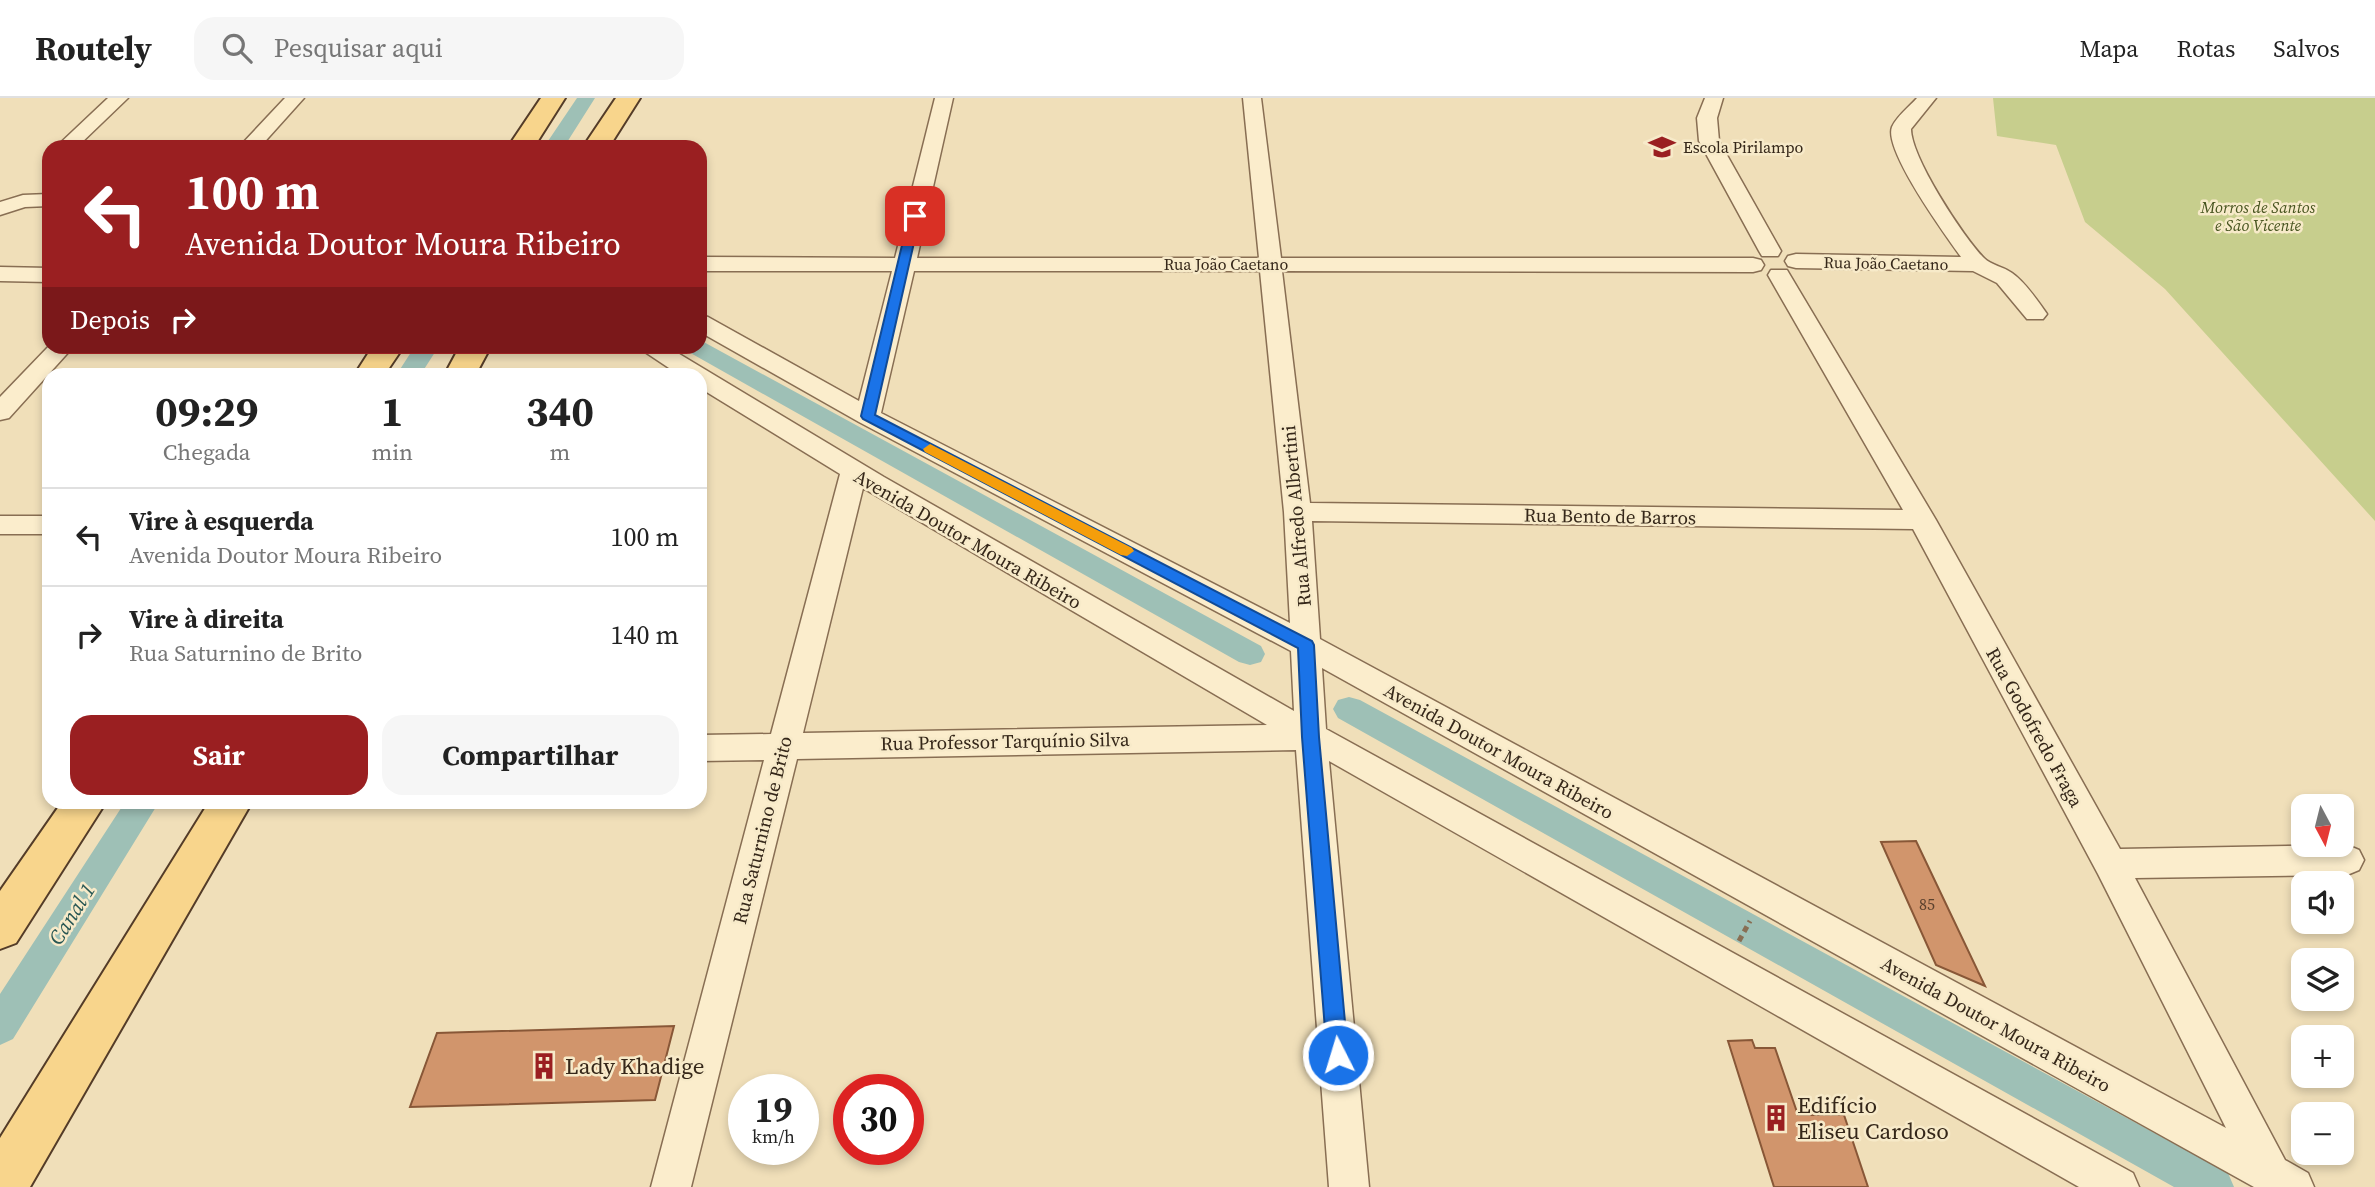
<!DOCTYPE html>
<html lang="pt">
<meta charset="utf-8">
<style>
body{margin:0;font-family:"Source Serif 4",serif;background:#f6f6f6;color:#222;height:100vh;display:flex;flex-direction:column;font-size:26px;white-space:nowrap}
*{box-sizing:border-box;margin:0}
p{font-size:23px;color:#767676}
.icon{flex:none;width:38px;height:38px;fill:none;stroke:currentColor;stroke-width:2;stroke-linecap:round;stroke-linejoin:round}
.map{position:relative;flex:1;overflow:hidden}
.drawer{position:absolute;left:42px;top:270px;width:665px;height:441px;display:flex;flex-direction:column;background:#fff;border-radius:21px;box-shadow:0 4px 10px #0003}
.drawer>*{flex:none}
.guide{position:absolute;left:42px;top:42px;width:665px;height:214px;border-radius:21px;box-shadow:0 4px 10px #0003;background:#9a1f21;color:#fff;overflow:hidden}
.needle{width:46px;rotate:173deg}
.fabs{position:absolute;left:2291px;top:696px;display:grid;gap:14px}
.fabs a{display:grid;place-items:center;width:63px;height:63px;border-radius:14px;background:#fff;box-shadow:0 4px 10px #0003;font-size:35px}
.speed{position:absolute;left:728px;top:976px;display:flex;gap:14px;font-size:35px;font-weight:700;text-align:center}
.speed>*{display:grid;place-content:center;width:91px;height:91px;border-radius:50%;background:#fff;box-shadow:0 4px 10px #0003;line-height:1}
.speed small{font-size:18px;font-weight:400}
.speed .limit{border:10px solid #d22;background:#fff;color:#111}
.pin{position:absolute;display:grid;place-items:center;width:60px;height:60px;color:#fff;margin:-30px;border-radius:14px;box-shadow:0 4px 10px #0006}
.me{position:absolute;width:77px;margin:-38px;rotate:355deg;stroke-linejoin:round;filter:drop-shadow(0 0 5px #0008)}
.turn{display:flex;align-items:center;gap:24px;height:147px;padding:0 28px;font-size:32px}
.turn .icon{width:91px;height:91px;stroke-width:2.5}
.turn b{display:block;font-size:49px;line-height:60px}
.then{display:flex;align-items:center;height:66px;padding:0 28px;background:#0003;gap:14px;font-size:26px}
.eta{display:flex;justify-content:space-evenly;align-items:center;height:119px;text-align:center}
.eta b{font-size:42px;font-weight:700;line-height:49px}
.cta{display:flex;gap:14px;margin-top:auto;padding:14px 28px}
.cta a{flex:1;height:80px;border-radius:21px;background:#9a1f21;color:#fff;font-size:28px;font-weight:700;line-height:80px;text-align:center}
.cta a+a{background:#f6f6f6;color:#222}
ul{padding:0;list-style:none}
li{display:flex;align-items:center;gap:21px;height:98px;padding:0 28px;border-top:2px solid #e0e0e0}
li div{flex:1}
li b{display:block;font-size:26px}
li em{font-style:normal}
header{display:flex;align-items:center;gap:42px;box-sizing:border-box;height:98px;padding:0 35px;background:#fff;border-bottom:2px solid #e0e0e0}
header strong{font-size:33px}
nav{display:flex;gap:38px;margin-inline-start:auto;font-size:24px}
.search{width:490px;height:63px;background:#f6f6f6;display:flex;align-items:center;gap:18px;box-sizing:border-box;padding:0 24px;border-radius:21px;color:#767676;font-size:26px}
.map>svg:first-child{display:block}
</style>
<header>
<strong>Routely</strong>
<div class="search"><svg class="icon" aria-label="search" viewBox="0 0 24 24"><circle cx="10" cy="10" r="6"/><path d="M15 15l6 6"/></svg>Pesquisar aqui</div>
<nav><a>Mapa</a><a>Rotas</a><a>Salvos</a></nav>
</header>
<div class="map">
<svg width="2375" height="1089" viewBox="0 0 2375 1089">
<rect width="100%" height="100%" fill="#f0dfb9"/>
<path fill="#c7ce8d" d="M1993 0H2375V423L2165 191 2085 124 2056 47 1997 38Z"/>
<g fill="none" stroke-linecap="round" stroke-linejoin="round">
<path fill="#9ec0b6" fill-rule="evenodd" d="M577 0H595L564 49H544Z
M700 242 1261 548 1265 556 1261 564 1250 567 1239 564 687 253 683 248H700Z
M415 248H439L421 276H397Z
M1349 599 1360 602 2228 1075 2234 1089H2174L1338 620 1333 611 1338 602Z
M125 704H159L13 941 0 947V896Z"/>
</g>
<path fill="#d1956c" stroke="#885737" stroke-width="2" d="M1916 743 1985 888 1936 867 1881 744Z
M674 928 655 1002 410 1009 437 935Z
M1752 942 1755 950H1775L1798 1017H1844L1868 1089H1774L1728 943Z"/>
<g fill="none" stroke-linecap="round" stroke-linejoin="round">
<defs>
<path id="minor" d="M108 0H128L77 49H56Z
M285 0H304L260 49H239Z
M935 0H953L917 160H1259L1243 0H1261L1281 160H1753L1761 162 1764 167 1761 172 1753 174 1282 173 1310 405 1903 412 1768 177 1771 172H1787L1936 422 2120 751 2347 747 2359 752 2364 762 2359 772 2347 777 2135 780 2285 1062 2308 1075 2314 1089H2254L1322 570 1326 631 2133 1075 2139 1089H2079L1329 663 1369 1089H1329L1296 652 797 661 691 1089H651L764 662 700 663V637L771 636 840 376 700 290V276H678L636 248H666L884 379 1294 613 1291 553 859 324 700 234V217L708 219 859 303 892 173H700V159L895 160ZM914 173H1260L1284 414 1290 525 881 315ZM863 390 1267 627 803 635ZM1312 423 1913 431 2098 776 2226 1030 1320 541Z
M1705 0H1723L1717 20 1719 43 1781 153 1778 158H1762L1759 153 1699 43 1697 20Z
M1917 0H1936L1911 31C1911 59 1963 139 1984 160 1991 167 2004 169 2012 175 2025 184 2038 203 2047 216L2043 221H2027L1997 185 1973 173 1796 170 1788 168 1785 163 1788 158 1796 156 1961 159C1946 138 1883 52 1892 29 1896 19 1910 8 1917 0Z
M49 96V108L25 109 0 117V104L23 97Z
M0 169 49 170V184L0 183Z
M49 248H74L9 320 0 322V299Z
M0 418H49V436H0Z"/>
<path id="major" d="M541 0H565L534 49H508Z
M616 0H640L609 49H583Z
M373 248H404L385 276H355Z
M460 248H491L476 276H445Z
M62 704H106L16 845 0 851V793Z
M209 704H252L30 1089H0V1040Z"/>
</defs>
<use href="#minor" stroke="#886e53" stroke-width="3"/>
<use href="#major" stroke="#543c28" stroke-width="4"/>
<path stroke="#886e53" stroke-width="5" stroke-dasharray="6 4.5" stroke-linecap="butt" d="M1739 843 1750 823"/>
<use href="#minor" fill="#fbedcc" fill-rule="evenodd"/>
<use href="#major" fill="#f8d58c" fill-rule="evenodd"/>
</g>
<path fill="#1a73e8" stroke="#114b97" stroke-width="2" d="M915 115 920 118 875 317 1312 543 1314 547 1319 639 1348 957 1345 963 1338 966 1330 963 1327 957 1302 639 1298 550 863 321 861 318 909 118Z"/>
<path fill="#f59e0b" d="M930 346 1132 450 1134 453 1127 458 1121 457 925 354 923 351Z"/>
<defs>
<symbol id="school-bare" viewBox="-9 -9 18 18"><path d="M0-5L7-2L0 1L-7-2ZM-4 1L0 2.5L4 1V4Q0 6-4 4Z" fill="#9a1f21" stroke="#f7eac9" stroke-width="2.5" paint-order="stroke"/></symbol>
<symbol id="building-bare" viewBox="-9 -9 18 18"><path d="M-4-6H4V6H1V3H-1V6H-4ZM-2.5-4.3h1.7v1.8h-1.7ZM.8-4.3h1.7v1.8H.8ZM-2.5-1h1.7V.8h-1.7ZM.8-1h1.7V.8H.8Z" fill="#9a1f21" stroke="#f7eac9" stroke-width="2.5" paint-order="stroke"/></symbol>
</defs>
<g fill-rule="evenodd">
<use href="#school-bare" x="1643" y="30" width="38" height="38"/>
<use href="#building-bare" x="525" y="949" width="38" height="38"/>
<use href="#building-bare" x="1757" y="1001" width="38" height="38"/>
</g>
<g text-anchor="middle" stroke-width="5" stroke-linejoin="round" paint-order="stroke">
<g font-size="16" fill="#352719" stroke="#f7eac9" text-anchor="start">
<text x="1683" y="55">Escola Pirilampo</text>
</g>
<g font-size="16" font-style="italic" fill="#46531e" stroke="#f7eac9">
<text x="2258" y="115">Morros de Santos<tspan x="2258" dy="18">e São Vicente</tspan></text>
</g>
<g font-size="16" fill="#352719" stroke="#f7eac9">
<text transform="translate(1886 165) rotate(1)" y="6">Rua João Caetano</text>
<text x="1226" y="172">Rua João Caetano</text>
</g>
<g font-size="16" fill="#5c422e">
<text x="1927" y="812">85</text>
</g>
<g font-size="19" fill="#352719" stroke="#f7eac9">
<text transform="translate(1296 418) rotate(-95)" y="7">Rua Alfredo Albertini</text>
<text transform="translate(1610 418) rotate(1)" y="7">Rua Bento de Barros</text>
<text transform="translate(968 441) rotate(30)" y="7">Avenida Doutor Moura Ribeiro</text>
<text transform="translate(2035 629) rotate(61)" y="7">Rua Godofredo Fraga</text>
<text transform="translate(1005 643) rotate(-1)" y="7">Rua Professor Tarquínio Silva</text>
<text transform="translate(1499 653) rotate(29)" y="7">Avenida Doutor Moura Ribeiro</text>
<text transform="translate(762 732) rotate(-76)" y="7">Rua Saturnino de Brito</text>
<text transform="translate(1996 926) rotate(29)" y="7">Avenida Doutor Moura Ribeiro</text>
</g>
<g font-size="21" font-style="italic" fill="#275653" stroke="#f7eac9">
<text transform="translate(72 816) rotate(-58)" y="7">Canal 1</text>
</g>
<g font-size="23" fill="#352719" stroke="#f7eac9" text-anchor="start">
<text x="565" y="976">Lady Khadige</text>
<text x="1797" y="1015">Edifício<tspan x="1797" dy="26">Eliseu Cardoso</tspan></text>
</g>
</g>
</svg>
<div class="fabs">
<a><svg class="needle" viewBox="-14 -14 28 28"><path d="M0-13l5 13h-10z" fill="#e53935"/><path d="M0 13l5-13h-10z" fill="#767676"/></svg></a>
<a><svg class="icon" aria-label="sound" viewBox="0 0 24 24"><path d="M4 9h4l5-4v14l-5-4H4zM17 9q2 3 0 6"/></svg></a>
<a><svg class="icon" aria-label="layers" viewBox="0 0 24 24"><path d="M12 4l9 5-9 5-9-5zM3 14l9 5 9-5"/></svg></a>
<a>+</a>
<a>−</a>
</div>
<div class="speed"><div>19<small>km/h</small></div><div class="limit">30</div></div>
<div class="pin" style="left:915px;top:118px;background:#d93025"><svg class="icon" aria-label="arrive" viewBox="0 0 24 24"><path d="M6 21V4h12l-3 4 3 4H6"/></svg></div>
<svg class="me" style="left:1338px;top:957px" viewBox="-20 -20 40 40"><circle r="17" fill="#1a73e8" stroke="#fff" stroke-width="3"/><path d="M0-11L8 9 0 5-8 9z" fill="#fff"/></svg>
<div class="guide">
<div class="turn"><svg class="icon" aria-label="left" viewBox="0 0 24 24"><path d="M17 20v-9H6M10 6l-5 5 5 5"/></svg><div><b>100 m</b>Avenida Doutor Moura Ribeiro</div></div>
<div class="then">Depois<svg class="icon" aria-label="right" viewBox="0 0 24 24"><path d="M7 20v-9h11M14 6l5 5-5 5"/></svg></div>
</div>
<section class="drawer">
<div class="eta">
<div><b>09:29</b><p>Chegada</p></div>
<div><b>1</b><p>min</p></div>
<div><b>340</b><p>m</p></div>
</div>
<ul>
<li><svg class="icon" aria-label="left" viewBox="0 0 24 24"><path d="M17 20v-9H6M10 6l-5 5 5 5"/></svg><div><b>Vire à esquerda</b><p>Avenida Doutor Moura Ribeiro</p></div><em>100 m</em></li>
<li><svg class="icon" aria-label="right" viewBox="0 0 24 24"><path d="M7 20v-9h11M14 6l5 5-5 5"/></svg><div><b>Vire à direita</b><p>Rua Saturnino de Brito</p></div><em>140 m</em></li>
</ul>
<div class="cta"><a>Sair</a><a>Compartilhar</a></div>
</section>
</div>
